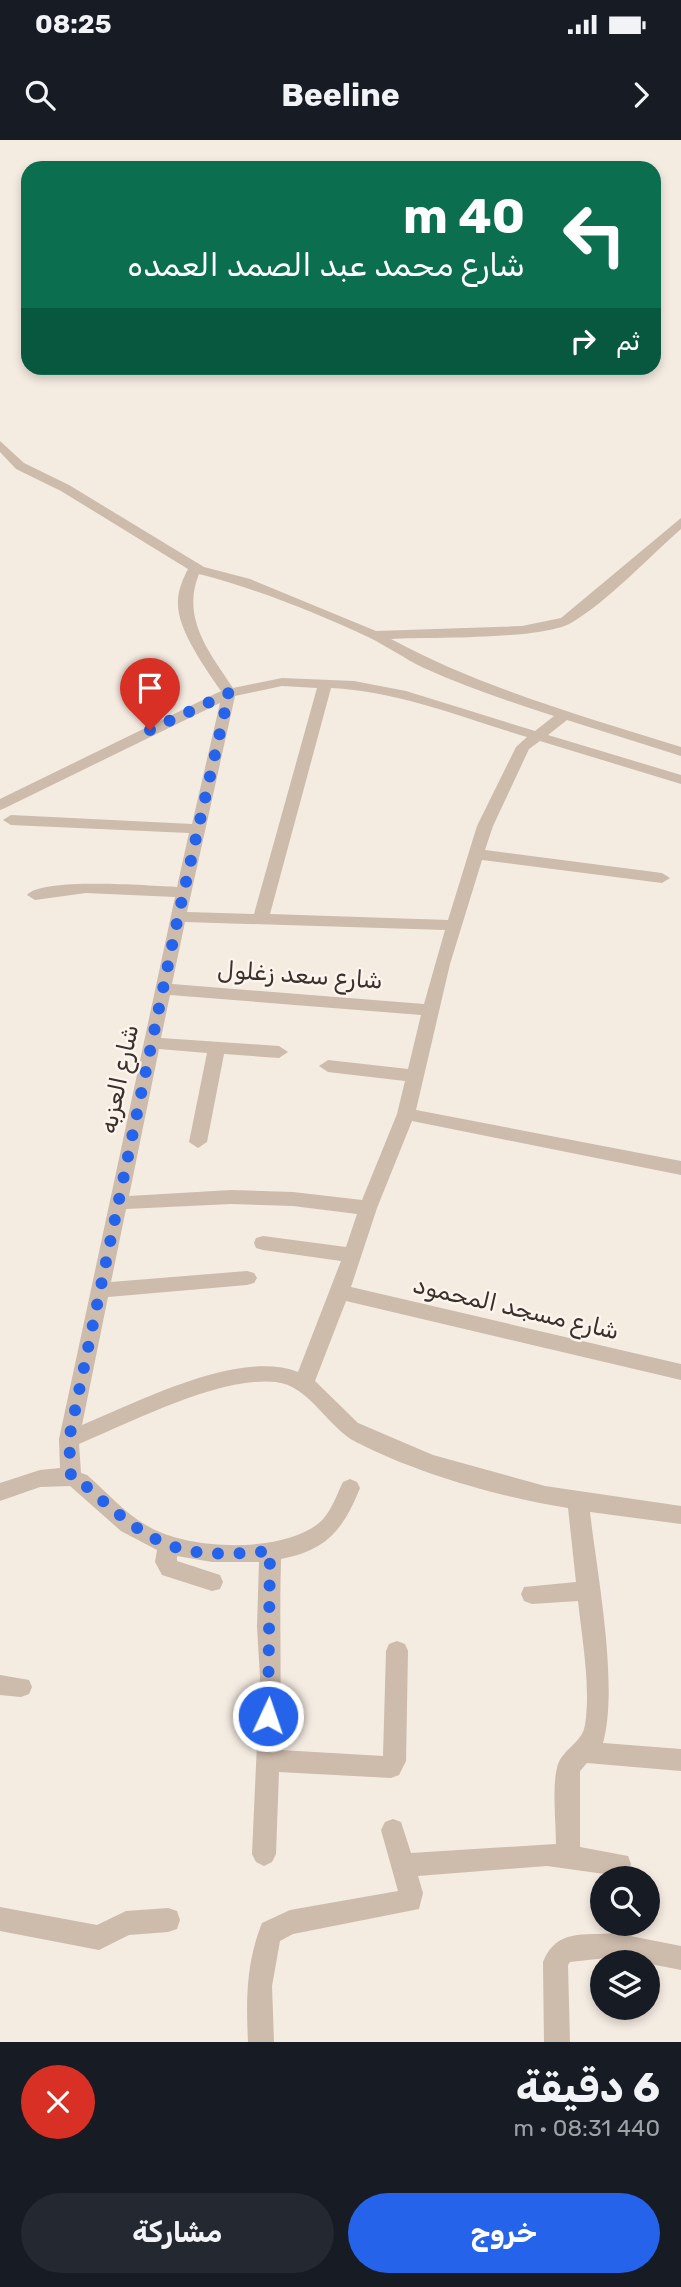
<!DOCTYPE html>
<html lang="ar">
<meta charset="utf-8">
<style>
body{margin:0;font-family:Rubik,"Noto Naskh Arabic",sans-serif;background:#242831;color:#f1f3f6;direction:rtl;height:100vh;display:flex;flex-direction:column;font-size:26px;white-space:nowrap}
*{box-sizing:border-box;margin:0}
p{font-size:23px;color:#9ea1a6}
.icon{flex:none;width:38px;height:38px;fill:none;stroke:currentColor;stroke-width:2;stroke-linecap:round;stroke-linejoin:round}
.map{position:relative;height:1902px;overflow:hidden;direction:ltr}
.side{display:flex;flex-direction:column;background:#171b24;flex:1}
.side>*{flex:none}
.guide{position:absolute;left:21px;top:21px;width:640px;height:214px;border-radius:21px;box-shadow:0 4px 10px #0003;direction:rtl;background:#0b6e4f;color:#fff;overflow:hidden}
.buttons{position:absolute;left:590px;top:1726px;display:grid;gap:14px}
.buttons a{display:grid;place-items:center;width:70px;height:70px;border-radius:50%;background:#171b24;box-shadow:0 4px 10px #0003;font-size:35px}
.pin{position:absolute;display:grid;place-items:center;width:60px;height:60px;color:#fff;margin:-72px -30px;border-radius:50% 50% 50% 0;rotate:-45deg;box-shadow:0 0 7px #0007}
.pin .icon{rotate:45deg}
.me{position:absolute;width:77px;margin:-38px;rotate:3deg;stroke-linejoin:round;filter:drop-shadow(0 0 5px #0008)}
.turn{display:flex;align-items:center;gap:24px;height:147px;padding:0 21px;font-size:32px}
.turn .icon{width:91px;height:91px;stroke-width:2.5}
.turn b{display:block;font-size:49px;line-height:60px}
.then{display:flex;align-items:center;height:66px;padding:0 21px;background:#0003;gap:14px;font-size:26px}
.round{display:grid;place-items:center;flex:none;width:74px;height:74px;border-radius:37px;background:#242831}
.overview{display:flex;align-items:center;justify-content:space-between;height:119px;padding:0 21px}
h1{font-size:42px;font-weight:700;line-height:52px}
.primary-button{display:flex;gap:14px;margin-top:auto;padding:14px 21px}
.primary-button a{flex:1;height:80px;border-radius:42px;background:#2563eb;color:#fff;font-size:28px;font-weight:700;line-height:80px;text-align:center}
.primary-button a+a{background:#242831;color:#f1f3f6}
.status{display:flex;justify-content:space-between;align-items:center;height:49px;padding:0 35px;background:#171b24;direction:ltr}
.status svg{height:19px;fill:currentColor}
header{display:flex;justify-content:space-between;align-items:center;height:91px;padding:0 21px;background:#171b24;font-size:32px;font-weight:700}
.map>svg:first-child{display:block}
</style>
<div class="status"><b>08:25</b><svg viewBox="0 0 49 12"><path d="M0 12V9h3v3zM5 12V6h3v6zM10 12V3h3v9zM15 12V0h3v12zM26 1h20v11H26zM47 4h2v5h-2z"/></svg></div>
<header><svg class="icon" aria-label="forward" viewBox="0 0 24 24"><path d="M9 5l7 7-7 7"/></svg>Beeline<svg class="icon" aria-label="search" viewBox="0 0 24 24"><circle cx="10" cy="10" r="6"/><path d="M15 15l6 6"/></svg></header>
<div class="map">
<svg width="681" height="1902" viewBox="0 0 681 1902">
<rect width="100%" height="100%" fill="#f4ebe1"/>
<g fill="none" stroke-linecap="round" stroke-linejoin="round">
<path fill="#cdbbac" fill-rule="evenodd" d="M0 301 24 323 69 345 204 427 250 439 376 491 522 486 561 478 681 378V389C649 417 607 462 571 483 541 500 430 497 391 499 482 548 582 576 681 607V616L567 580 548 595 681 635V644L540 601 529 609 493 686 485 710 662 733 670 738 662 743 482 720 450 824 416 970 681 1021V1035L412 981 377 1068 351 1147 681 1224V1240L346 1161 315 1241 358 1283 433 1315 545 1346 681 1366V1384L590 1372C597 1434 619 1545 603 1603L681 1609V1631L587 1623 580 1631V1707L628 1716 631 1724 628 1732 619 1736 547 1726 418 1736 423 1753 419 1769 293 1794 280 1801 272 1846 274 1902H248C246 1860 246 1823 262 1783L290 1770 398 1751 381 1690 385 1682 393 1679 401 1682 411 1713 556 1704C556 1682 552 1648 557 1628 561 1609 582 1604 585 1585 591 1547 582 1499 578 1461L532 1464 524 1461 521 1454 524 1447 576 1442 568 1368C500 1357 418 1334 356 1302 327 1287 310 1246 276 1242 220 1236 132 1282 79 1304L81 1333 87 1335C108 1353 128 1377 153 1389 194 1410 282 1413 319 1383 331 1373 336 1356 343 1342L350 1339 357 1342 360 1348C343 1390 327 1410 281 1419 279 1483 282 1546 280 1610L383 1616 386 1511 389 1504 397 1501 405 1504 408 1511 406 1621 399 1635 391 1638 279 1632 276 1714 272 1722 264 1726 256 1722 252 1714 260 1537 257 1487 259 1422H212L177 1416V1421L220 1435 223 1442 220 1449 212 1451 162 1435 155 1422 157 1410 121 1391 70 1346 40 1347 0 1361V1343L40 1330 60 1328 59 1299 175 757 86 753 35 760 27 755C43 737 150 746 177 747L189 693 11 685 3 680 11 675 192 684 220 563 5 668 0 670V659L221 551C206 529 176 488 178 461 178 450 183 439 188 429L61 351 16 329 0 312ZM199 434C257 449 314 472 368 497 387 506 405 519 424 528 466 547 510 562 554 576L535 591 406 551 354 541 282 538 233 548C209 512 181 478 199 434ZM282 546 317 548 254 774 187 772 235 556ZM331 548C398 551 463 578 527 597L516 607 477 686 448 780 270 774ZM185 782 445 790 424 864 172 844ZM170 855 421 875 408 929 328 920 319 926 328 932 405 941 397 974 362 1060 293 1052 231 1050 129 1056 159 909 207 913 189 1002 198 1008 207 1002 224 914 279 918 288 912 279 906 161 898ZM231 1064 293 1066 357 1074 346 1107 263 1096 256 1098 254 1103 256 1108 263 1110 341 1121 298 1232C238 1209 139 1262 82 1285L108 1157 247 1145 254 1143 257 1138 254 1133 247 1131 111 1142 126 1069Z
M0 1535 29 1540 32 1547 29 1554 21 1557 0 1555Z
M0 1767 97 1785 126 1771 168 1768 177 1771 180 1780 177 1789 168 1792 129 1795 99 1810 0 1791Z
M615 1793 681 1806V1830L615 1817 570 1822 568 1825 570 1902H544L543 1822C557 1788 583 1796 615 1793Z"/>
</g>
<g fill="none" stroke-linecap="round" stroke-linejoin="round">
<path stroke="#2563eb" stroke-width="12" stroke-dasharray="0 21.6" d="M150 590 229 553 178 777 69 1299 71 1337 80 1341C152 1404 171 1421 270 1411L268 1576"/>
</g>
<g text-anchor="middle" stroke-width="5" stroke-linejoin="round" paint-order="stroke">
<g font-size="24" fill="#3b302b" stroke="#fbf5ee">
<text transform="translate(300 835) rotate(4)" y="8">شارع سعد زغلول</text>
<text transform="translate(119 939) rotate(-78)" y="8">شارع العزبه</text>
<text transform="translate(516 1168) rotate(13)" y="8">شارع مسجد المحمود</text>
</g>
</g>
</svg>
<div class="buttons">
<a><svg class="icon" aria-label="search" viewBox="0 0 24 24"><circle cx="10" cy="10" r="6"/><path d="M15 15l6 6"/></svg></a>
<a><svg class="icon" aria-label="layers" viewBox="0 0 24 24"><path d="M12 4l9 5-9 5-9-5zM3 14l9 5 9-5"/></svg></a>
</div>
<div class="pin" style="left:150px;top:590px;background:#d93025"><svg class="icon" aria-label="arrive" viewBox="0 0 24 24"><path d="M6 21V4h12l-3 4 3 4H6"/></svg></div>
<svg class="me" style="left:268px;top:1576px" viewBox="-20 -20 40 40"><circle r="17" fill="#2563eb" stroke="#fff" stroke-width="3"/><path d="M0-11L8 9 0 5-8 9z" fill="#fff"/></svg>
<div class="guide">
<div class="turn"><svg class="icon" aria-label="left" viewBox="0 0 24 24"><path d="M17 20v-9H6M10 6l-5 5 5 5"/></svg><div><b>40 m</b>شارع محمد عبد الصمد العمده</div></div>
<div class="then">ثم<svg class="icon" aria-label="right" viewBox="0 0 24 24"><path d="M7 20v-9h11M14 6l5 5-5 5"/></svg></div>
</div>
</div>
<section class="side">
<div class="overview"><div><h1>6 دقيقة</h1><p>440 m · 08:31</p></div><a class="round" style="background:#d93025;color:#fff"><svg class="icon" aria-label="close" viewBox="0 0 24 24"><path d="M6 6l12 12M18 6L6 18"/></svg></a></div>
<div class="primary-button"><a>خروج</a><a>مشاركة</a></div>
</section>
